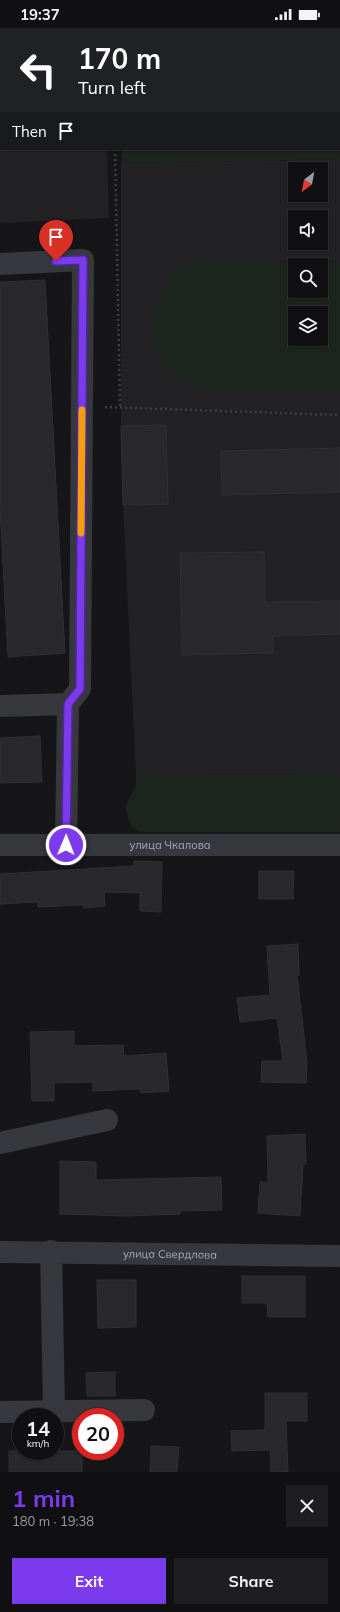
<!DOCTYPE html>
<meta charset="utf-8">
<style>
body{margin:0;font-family:Mulish,sans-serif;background:#1e1e20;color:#f1f3f6;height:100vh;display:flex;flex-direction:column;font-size:15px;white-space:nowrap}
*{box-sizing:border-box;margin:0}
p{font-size:13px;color:#9c9d9f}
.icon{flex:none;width:22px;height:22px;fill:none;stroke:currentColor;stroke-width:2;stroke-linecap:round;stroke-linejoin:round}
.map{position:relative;height:1444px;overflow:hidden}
.drawer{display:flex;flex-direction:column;background:#101012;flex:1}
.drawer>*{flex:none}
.guide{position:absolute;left:0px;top:0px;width:340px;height:122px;box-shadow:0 1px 3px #0004,0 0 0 1px #303032;background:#202124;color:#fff;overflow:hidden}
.needle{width:26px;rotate:212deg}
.tools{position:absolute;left:288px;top:134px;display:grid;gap:8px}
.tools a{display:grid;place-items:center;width:40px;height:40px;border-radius:0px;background:#101012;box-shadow:0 1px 3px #0004,0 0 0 1px #303032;font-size:20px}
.speed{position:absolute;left:12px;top:1380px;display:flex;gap:8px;font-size:20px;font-weight:700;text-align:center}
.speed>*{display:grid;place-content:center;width:52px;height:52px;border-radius:50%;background:#101012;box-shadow:0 1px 3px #0004,0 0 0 1px #303032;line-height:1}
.speed small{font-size:10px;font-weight:400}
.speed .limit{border:6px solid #d22;background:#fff;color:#111}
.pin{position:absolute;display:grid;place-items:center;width:34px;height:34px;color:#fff;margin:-41px -17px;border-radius:50% 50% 50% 0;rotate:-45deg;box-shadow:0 0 4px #0007}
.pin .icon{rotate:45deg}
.me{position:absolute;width:44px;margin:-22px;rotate:1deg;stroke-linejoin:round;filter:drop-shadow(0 0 3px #0008)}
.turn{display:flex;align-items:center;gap:14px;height:84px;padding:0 12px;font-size:18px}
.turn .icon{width:52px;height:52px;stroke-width:2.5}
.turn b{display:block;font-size:28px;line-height:34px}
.then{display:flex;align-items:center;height:38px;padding:0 12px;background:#0003;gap:8px;font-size:15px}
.round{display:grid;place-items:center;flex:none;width:42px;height:42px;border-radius:0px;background:#1e1e20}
.head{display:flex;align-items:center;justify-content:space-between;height:68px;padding:0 12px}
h1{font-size:24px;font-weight:700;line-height:30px;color:#7c3aed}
.primary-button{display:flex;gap:8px;margin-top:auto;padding:8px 12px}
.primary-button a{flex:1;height:46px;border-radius:0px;background:#7c3aed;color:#fff;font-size:16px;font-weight:700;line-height:46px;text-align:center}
.primary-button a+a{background:#1e1e20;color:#f1f3f6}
.status{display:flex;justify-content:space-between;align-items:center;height:28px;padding:0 20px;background:#101012;direction:ltr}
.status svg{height:11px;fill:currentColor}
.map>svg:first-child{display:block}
</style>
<div class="status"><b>19:37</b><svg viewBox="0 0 49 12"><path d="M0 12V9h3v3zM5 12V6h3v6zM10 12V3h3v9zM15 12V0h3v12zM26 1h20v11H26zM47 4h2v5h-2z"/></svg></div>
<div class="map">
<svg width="340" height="1444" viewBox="0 0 340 1444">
<rect width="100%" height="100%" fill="#161618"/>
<path fill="#222225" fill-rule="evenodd" d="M0 0H104L1 1V121H107L109 190 0 195Z
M340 131V745L136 746 123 477 121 398V136ZM295 141H321V167H295ZM295 189H321V215H295ZM295 237H321V263H295ZM295 285H321V311H295Z"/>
<path fill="#1c241e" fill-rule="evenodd" d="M339 98 340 131 121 136 122 121H339Z
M195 232 340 233V363L201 361 174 346 160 329 153 309 155 284 165 261 175 246ZM295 237H321V263H295ZM295 285H321V311H295Z
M340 745V804H140L131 799 125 779 136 758V746Z"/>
<path fill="#29292c" stroke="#303034" d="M45 252 65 625 8 629 0 480V254Z
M166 397 168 476 123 477 121 398Z
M340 420V464L222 467 221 423Z
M264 524 265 574 340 573V606L273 608V625L182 627 180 525Z
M40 708 42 754 0 755V710Z
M134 833 162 834 161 884 140 883V865L104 864 105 878 84 880 83 877 38 879V874L0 876V846L134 838Z
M259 843H294L293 871H259Z
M298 916 299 947H297L307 1034 306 1055 261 1054 262 1033H283L277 990 240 994 237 970 270 967 267 918Z
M74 1003V1018L123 1017 124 1028 166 1025 169 1063 141 1065 140 1061 93 1063V1054L54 1055V1073H32L30 1004Z
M305 1106 306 1136H303L300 1188 258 1185 260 1154 268 1155 267 1108Z
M60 1133 96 1134V1152L221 1149 222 1182 180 1183V1186L127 1188 60 1186Z
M242 1248H305V1289H268L267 1275H242Z
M97 1252H136V1299L98 1300Z
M115 1344V1368H87L86 1345Z
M265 1365H307V1393H286L288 1444H271L270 1422 232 1423 231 1403 265 1402Z
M151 1418 179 1419 177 1444H150Z
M9 1423H82V1444H9Z"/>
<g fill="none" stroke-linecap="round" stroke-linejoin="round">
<path stroke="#3d3e45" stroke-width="2.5" stroke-dasharray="2 3" stroke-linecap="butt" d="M113 0V1
M115 121 120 379
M105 379 340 387"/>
<g stroke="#37373e" stroke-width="22">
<path d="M305 0 306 1"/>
<path d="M339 83H340"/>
<path d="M0 236 83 232 80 661 68 676"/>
<path d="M0 678 68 676 66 817"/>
<path id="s1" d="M0 817H340"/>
<path d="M0 1115 107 1092"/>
<path d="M51 1223 54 1383"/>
<path id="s2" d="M0 1224 340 1228"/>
<path d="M0 1384 144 1382"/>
</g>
</g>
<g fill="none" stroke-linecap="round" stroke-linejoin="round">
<defs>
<path id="route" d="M56 233 83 232 80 661 68 676 66 817"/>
</defs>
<use href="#route" stroke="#51269a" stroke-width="10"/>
<use href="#route" stroke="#7c3aed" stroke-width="7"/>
<path stroke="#f59e0b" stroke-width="7" d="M81 505 82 382"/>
</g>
<g text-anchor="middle" stroke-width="4" stroke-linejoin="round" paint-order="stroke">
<g font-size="11" fill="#a7abb9" stroke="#111113">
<text dy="4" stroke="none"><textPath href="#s1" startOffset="170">улица Чкалова</textPath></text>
<text dy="4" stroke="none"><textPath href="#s2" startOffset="170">улица Свердлова</textPath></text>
</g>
</g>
</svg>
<div class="tools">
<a><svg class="needle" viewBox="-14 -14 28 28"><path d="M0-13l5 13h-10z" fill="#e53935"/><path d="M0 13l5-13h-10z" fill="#9c9d9f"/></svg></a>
<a><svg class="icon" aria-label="sound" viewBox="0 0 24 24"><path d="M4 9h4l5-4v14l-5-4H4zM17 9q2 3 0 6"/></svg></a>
<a><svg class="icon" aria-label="search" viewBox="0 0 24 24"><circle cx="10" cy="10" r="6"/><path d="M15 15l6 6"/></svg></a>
<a><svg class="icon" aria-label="layers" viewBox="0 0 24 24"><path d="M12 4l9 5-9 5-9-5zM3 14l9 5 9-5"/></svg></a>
</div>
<div class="speed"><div>14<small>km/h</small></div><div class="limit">20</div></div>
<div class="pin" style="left:56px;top:233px;background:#d93025"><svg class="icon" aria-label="arrive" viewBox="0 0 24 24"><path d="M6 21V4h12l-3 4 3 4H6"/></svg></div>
<svg class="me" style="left:66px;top:817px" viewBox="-20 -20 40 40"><circle r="17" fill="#7c3aed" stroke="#fff" stroke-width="3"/><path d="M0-11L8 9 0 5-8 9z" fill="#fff"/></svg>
<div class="guide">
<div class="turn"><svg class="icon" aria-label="left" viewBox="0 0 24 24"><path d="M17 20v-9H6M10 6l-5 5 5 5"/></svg><div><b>170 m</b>Turn left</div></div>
<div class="then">Then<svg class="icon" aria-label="arrive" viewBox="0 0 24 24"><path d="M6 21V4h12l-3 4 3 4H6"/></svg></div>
</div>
</div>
<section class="drawer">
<div class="head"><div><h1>1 min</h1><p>180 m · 19:38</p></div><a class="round"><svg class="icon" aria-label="close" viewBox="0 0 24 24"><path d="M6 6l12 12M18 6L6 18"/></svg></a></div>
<div class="primary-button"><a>Exit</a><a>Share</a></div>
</section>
